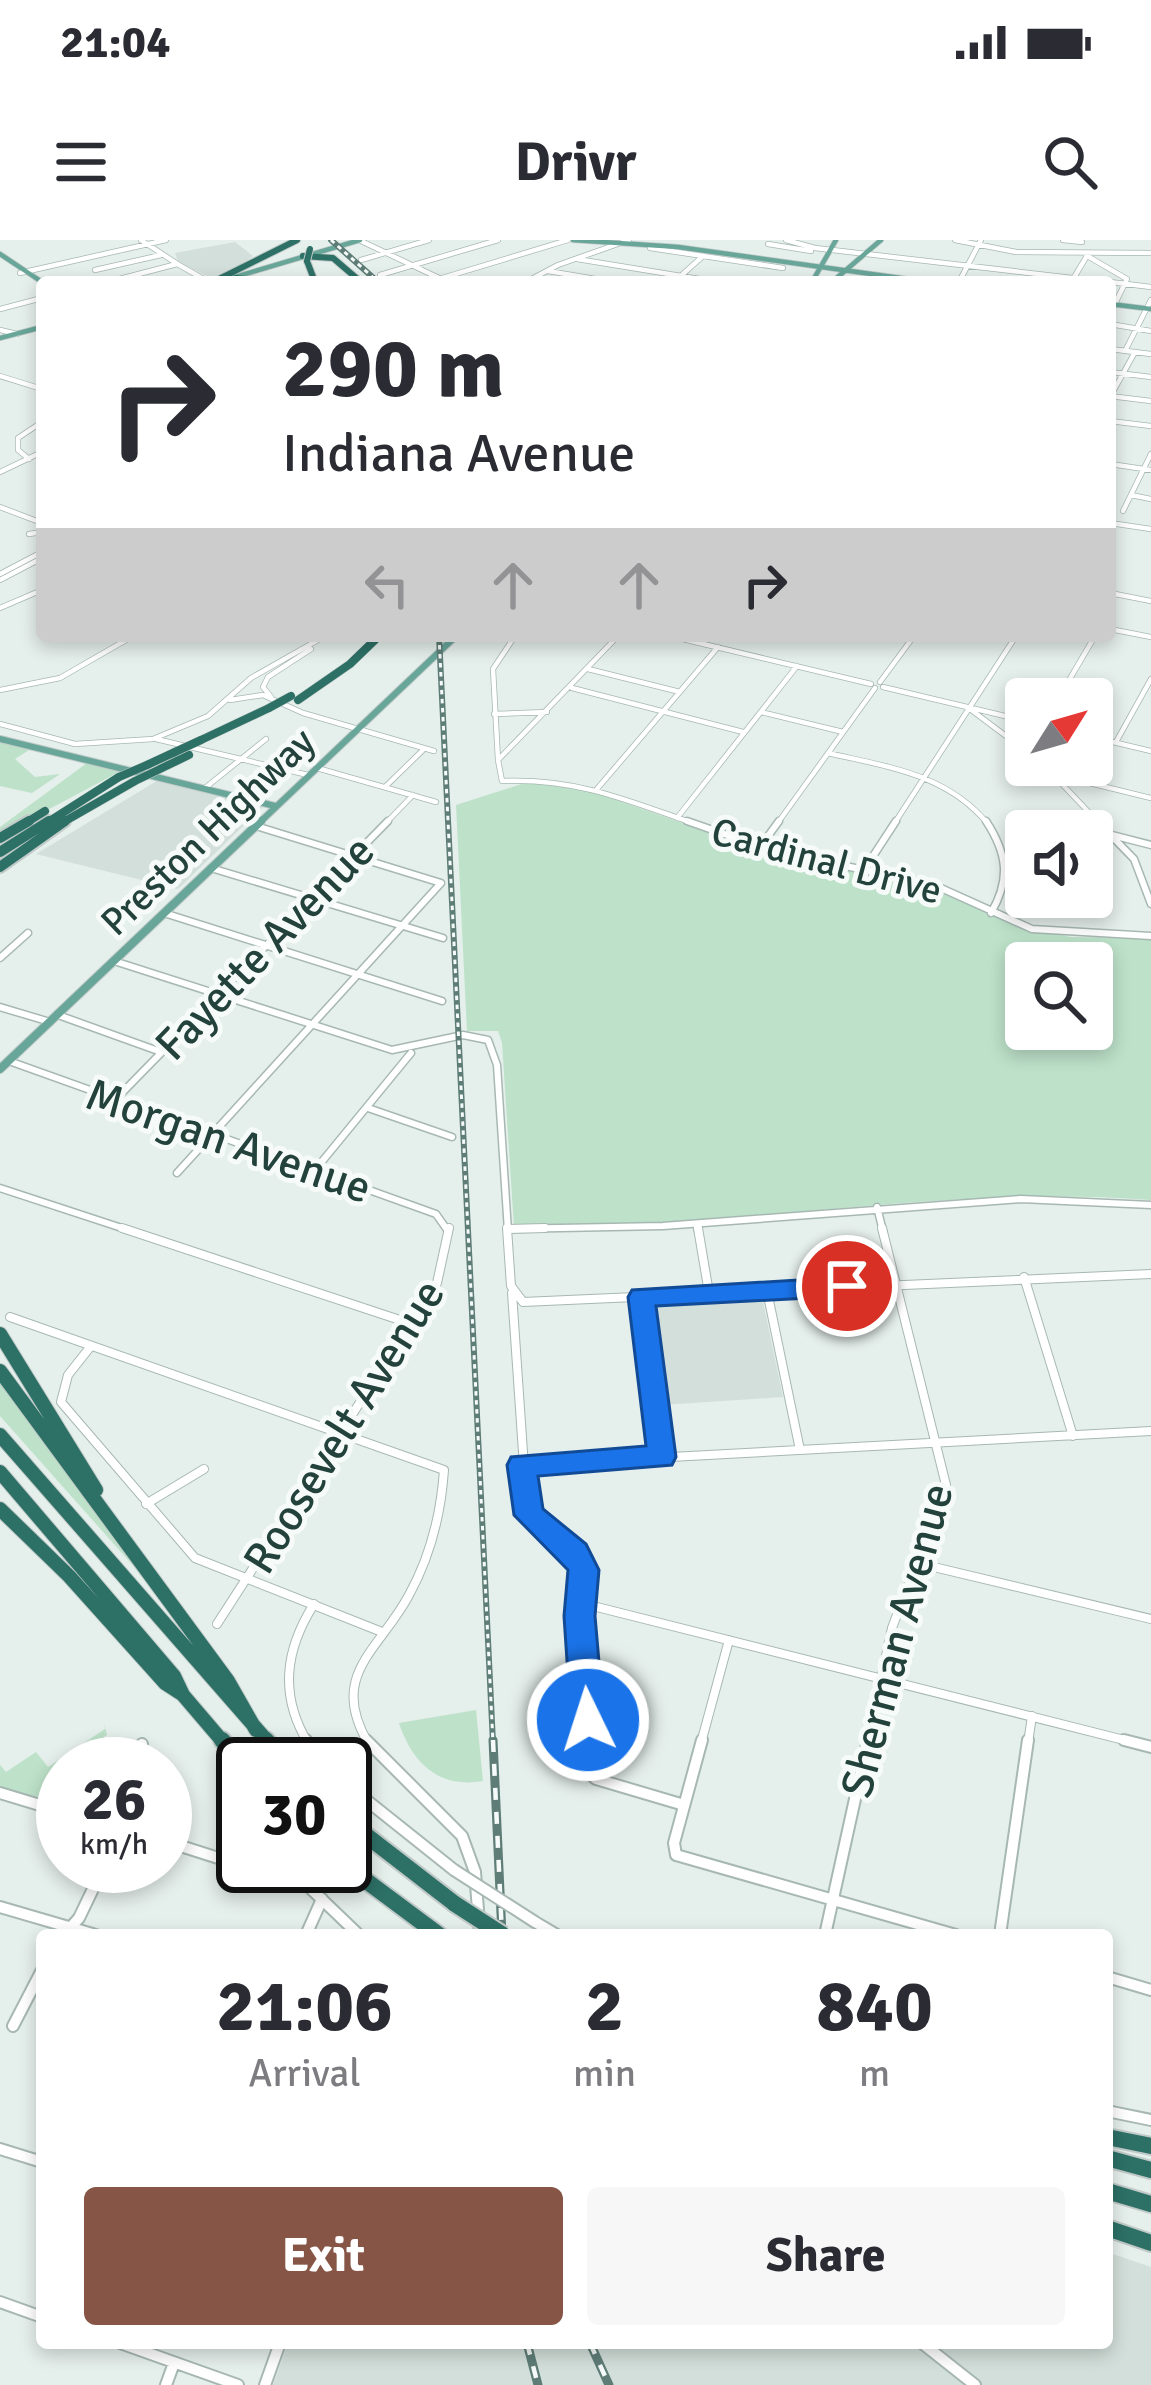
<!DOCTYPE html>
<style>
body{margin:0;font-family:Signika,sans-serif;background:#f7f7f7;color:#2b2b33;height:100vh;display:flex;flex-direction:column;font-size:45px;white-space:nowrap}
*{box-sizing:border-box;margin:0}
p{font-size:39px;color:#7c7c81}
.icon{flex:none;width:66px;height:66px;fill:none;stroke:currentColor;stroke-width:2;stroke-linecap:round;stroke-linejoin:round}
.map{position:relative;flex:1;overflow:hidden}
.panel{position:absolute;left:36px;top:1689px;width:1077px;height:420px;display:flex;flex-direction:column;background:#fff;border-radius:12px;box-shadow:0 6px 18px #0003}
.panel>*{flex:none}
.top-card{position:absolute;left:36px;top:36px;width:1080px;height:366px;border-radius:12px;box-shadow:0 6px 18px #0003;background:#fff;color:#2b2b33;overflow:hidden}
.needle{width:78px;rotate:53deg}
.controls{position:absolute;left:1005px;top:438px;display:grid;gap:24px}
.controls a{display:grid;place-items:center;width:108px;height:108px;border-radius:12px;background:#fff;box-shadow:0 6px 18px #0003;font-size:60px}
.speed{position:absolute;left:36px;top:1497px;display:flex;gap:24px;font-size:60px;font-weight:700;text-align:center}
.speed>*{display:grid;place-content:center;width:156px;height:156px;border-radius:50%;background:#fff;box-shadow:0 6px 18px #0003;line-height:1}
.speed small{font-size:30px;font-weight:400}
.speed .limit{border:6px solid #111;border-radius:18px;background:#fff;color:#111}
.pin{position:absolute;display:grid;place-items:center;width:102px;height:102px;color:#fff;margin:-51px;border:6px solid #fff;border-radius:50%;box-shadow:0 3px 12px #0007}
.me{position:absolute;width:132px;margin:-66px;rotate:356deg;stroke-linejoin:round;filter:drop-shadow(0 0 9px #0008)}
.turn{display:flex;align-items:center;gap:42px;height:252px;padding:0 48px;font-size:54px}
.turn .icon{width:156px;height:156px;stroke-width:2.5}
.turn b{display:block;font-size:84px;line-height:102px}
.lanes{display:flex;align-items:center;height:114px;padding:0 48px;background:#0003;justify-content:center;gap:60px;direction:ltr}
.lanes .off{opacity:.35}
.eta{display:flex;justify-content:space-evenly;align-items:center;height:204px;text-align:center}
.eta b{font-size:72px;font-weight:700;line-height:84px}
.primary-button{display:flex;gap:24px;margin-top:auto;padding:24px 48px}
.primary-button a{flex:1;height:138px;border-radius:12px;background:#875545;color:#fff;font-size:48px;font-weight:700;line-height:138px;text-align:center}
.primary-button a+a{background:#f7f7f7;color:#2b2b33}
.status{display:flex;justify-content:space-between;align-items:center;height:84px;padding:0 60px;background:#fff;direction:ltr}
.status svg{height:33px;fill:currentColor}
header{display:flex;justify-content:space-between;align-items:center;height:156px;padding:0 48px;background:#fff;font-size:54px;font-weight:700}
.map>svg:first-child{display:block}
</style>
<div class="status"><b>21:04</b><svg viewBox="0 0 49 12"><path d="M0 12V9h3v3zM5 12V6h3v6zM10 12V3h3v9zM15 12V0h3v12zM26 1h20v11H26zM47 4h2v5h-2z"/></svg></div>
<header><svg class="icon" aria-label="menu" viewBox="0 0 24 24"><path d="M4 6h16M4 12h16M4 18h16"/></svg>Drivr<svg class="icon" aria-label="search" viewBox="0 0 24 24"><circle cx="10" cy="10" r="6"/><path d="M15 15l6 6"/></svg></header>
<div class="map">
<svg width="1151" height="2145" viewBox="0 0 1151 2145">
<rect width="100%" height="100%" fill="#e5efeb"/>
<path fill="#d3dfda" d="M235 2 253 16 230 33 211 38 178 22 175 13Z
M160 539 265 565 178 649 36 614Z
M762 1057 783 1157 662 1165 652 1063Z
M1107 2012 1151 2027V2145H273L288 2103H1107Z"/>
<path fill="#bde1c9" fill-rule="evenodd" d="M0 501 29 510 15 519 35 537 60 534 32 553 0 546Z
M87 523 121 531 0 595V587Z
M528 542 574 545 754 608 939 649 1016 686 1071 697 1151 698V960C996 948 844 970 690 981 632 985 573 985 514 987L502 803 498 791H467L456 565ZM1026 723H1092V789H1026Z
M0 1140 145 1339 0 1176Z
M476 1470 483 1541C438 1549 412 1522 399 1483Z
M104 1483 107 1495 63 1524 46 1559 0 1548V1525L6 1532 36 1512 48 1527 105 1489Z"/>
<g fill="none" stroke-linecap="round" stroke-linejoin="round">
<defs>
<path id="minor-far3" d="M141 0 179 25
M359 0 439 38
M786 0 815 8 1107 42
M955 0 1016 12 1151 13
M1063 0 1082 2
M768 4 811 11
M650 8 783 28
M1089 17 1127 39 1110 74
M577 19 718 42
M361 20 429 0
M179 25 209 42
M95 30 161 15
M548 31 613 42
M20 33 166 0
M380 35 498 0
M1072 41 1088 14
M108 42 177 24
M429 42 568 0
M526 42 558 25 629 0
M674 42 703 16
M959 42 981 0
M1110 42 1151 47
M0 69 42 58
M1110 84 1151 91
M0 90 17 94
M1110 109 1151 114
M1125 111 1151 60
M1110 132 1151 137
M0 136 42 149
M1110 156 1151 161
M1110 157 1135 112
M1110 181 1151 186
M29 219 18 210V198L42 182
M1110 224 1151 230
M0 232 42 212
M1131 255 1151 259
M0 267 42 283
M1123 271 1151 214
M1110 283 1151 289
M29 294 42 292
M0 334 42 312
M0 340 42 318
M1110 353 1151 361
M0 368 42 350
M1110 389 1151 397
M618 396 498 520 502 541C576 538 627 560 695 584
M670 396 871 444
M588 429 680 452
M880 442 914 396
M883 447 1026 481
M572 448 743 492
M0 450 60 438 133 396
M271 457 263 447 268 437 311 409
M1058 459 1095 396
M230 460 263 455 303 473 434 511
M970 469 1026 511
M761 472 843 492
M494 474 547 472
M0 484 75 504 153 499 208 476 251 438 325 396
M1092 497 1151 511
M156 499 308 535
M1116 502 1151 439
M828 513C888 527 947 534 988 584
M498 520 493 429 515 396
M1044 525 1100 584
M317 528 436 562
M1057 535 1151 558
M385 547 423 510
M205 548 266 499
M597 549 718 407
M677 578 797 426
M385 584 413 555
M777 584 875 448
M894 584 1016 396"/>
<path id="minor-far2" d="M687 581 773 611 932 644 1032 689 1151 696
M986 581C1007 613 1011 639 991 673
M1097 581 1134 619 1151 664
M1112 595 1151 605
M760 607 779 581
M211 628 443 698
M864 630 896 581
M164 673 442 761
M0 718 28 693
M114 721 392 810 463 795 488 800 497 825 508 991
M0 767 50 782
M58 775 161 812
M9 821 436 974 448 991
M115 860 388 581
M368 868 452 897
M315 930 411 813
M177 933 441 643 256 586
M0 948 131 991
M877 967 883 991
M697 984 698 991
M507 989 663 986 1021 959 1151 965"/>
<path id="minor-far1" d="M122 988 412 1084
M507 988 511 1046 523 1062 1151 1034
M698 988 709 1053
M507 989 545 988
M1024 1037 1073 1196
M767 1051 800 1210
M512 1053 527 1270 537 1284 575 1313 584 1330 580 1375 586 1503
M642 1057 662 1217
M10 1077 444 1230C441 1273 430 1317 409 1355 380 1410 328 1434 368 1503
M91 1106 68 1135 61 1162 195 1318 382 1392
M522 1225 1151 1191
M146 1264 204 1229
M917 1323 1151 1379
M581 1363 1136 1503
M217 1384 437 1043 449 988
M308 1503C279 1455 285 1410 314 1364
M701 1503 729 1400
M867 1503 892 1388 946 1245 882 988
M1028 1503 1032 1476"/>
<path id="minor" d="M306 1500 325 1524
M366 1500 462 1596 475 1632 480 1695
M586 1500 584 1529 596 1539 684 1565
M702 1500 674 1603 676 1615 956 1695
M1124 1500 1151 1507
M129 1524 142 1504
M345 1543 454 1630
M0 1553 63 1572
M165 1601 309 1647 359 1695
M0 1667 96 1695
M535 1682 557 1695
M64 1695 79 1678 104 1626
M306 1695 322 1659
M825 1695 868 1500
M1000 1695 1028 1500
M1107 1737 1151 1750
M13 1786 42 1730
M1107 1871 1151 1880
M0 1909 42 1922
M0 2062 42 2077
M120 2103 238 2145
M922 2103 975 2145
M166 2145 174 2123
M265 2145 280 2103"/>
<path id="major-far2" d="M573 0 678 7 929 42
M0 14 42 42
M218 42 360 0
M812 42 836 0
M832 42 881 0
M1110 64 1151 69
M0 98 42 87"/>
<path id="major-far1" d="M0 499 275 566
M258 584 456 396"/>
<path id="major" d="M0 829 261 581"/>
<path id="highway-far4" d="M303 16 333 18 361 42
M307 21 315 42
M236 38 278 42
M213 42 297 0"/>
<path id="highway-far3" d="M298 460 350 424 379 396
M201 500 269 468
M147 525 175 512
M160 529 189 515
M24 584 45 571
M45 584 119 537
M60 584 135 541"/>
<path id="highway-far2" d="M0 598 29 581
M0 612 49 581
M0 627 65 581"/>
<path id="highway-far1" d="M0 1094 96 1250
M0 1131 228 1441 256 1490
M0 1195 269 1503
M0 1232 174 1436 183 1455 224 1503
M0 1269 69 1336 165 1443 182 1454"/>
<path id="highway" d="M222 1500 243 1525
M266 1500 287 1524
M345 1579 455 1664
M345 1625 439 1695
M1107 1897 1151 1906
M1107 1918 1151 1930
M1107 1951 1151 1964
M1107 1988 1151 2003"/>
</defs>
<use href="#minor-far3" stroke="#a7b8b3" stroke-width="6"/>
<use href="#minor-far2" stroke="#a7b8b3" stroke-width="9"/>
<use href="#minor-far1" stroke="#a7b8b3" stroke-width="10"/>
<use href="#minor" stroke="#a7b8b3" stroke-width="14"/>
<use href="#major-far2" stroke="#c1cac8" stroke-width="6"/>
<use href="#major-far1" stroke="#c1cac8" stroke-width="8"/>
<use href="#major" stroke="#c1cac8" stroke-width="10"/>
<use href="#highway-far4" stroke="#c1cac8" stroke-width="8"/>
<use href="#highway-far3" stroke="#c1cac8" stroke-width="9"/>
<use href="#highway-far2" stroke="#c1cac8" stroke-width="14"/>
<use href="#highway-far1" stroke="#c1cac8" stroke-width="16"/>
<use href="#highway" stroke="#c1cac8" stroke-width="20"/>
<use href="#minor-far3" stroke="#fff" stroke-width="4.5"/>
<use href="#minor-far2" stroke="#fff" stroke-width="6"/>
<use href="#minor-far1" stroke="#fff" stroke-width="8"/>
<use href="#minor" stroke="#fff" stroke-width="10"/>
<use href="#major-far2" stroke="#68a69a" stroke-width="4.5"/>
<use href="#major-far1" stroke="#68a69a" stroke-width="6"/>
<use href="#major" stroke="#68a69a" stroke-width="8"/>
<use href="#highway-far4" stroke="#2d7066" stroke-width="6"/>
<use href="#highway-far3" stroke="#2d7066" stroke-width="8"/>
<use href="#highway-far2" stroke="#2d7066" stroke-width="10"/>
<use href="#highway-far1" stroke="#2d7066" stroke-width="14"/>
<use href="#highway" stroke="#2d7066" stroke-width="16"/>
<defs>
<path id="rail-far1" d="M331 0 378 42
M439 396 493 1503"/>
<path id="rail" d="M493 1500 502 1695
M527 2103 538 2145
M590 2103 609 2145"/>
</defs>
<use href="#rail-far1" stroke="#5e7d76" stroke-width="6"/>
<use href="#rail" stroke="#5e7d76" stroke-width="9"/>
<use href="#rail-far1" stroke="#f6fbf9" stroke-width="3" stroke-dasharray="4.5" stroke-linecap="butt"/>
<use href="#rail" stroke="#f6fbf9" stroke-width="4.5" stroke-dasharray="12" stroke-linecap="butt"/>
<defs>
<path id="minor-bridge" d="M454 1630 535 1682"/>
<path id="highway-bridge-far2" d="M307 21 310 9"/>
<path id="highway-bridge-far1" d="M269 468 291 456
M175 512 201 500
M119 537 147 525
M135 541 160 529"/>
<path id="highway-bridge" d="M455 1664 503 1695"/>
</defs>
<use href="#minor-bridge" stroke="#a7b8b3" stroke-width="14" stroke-linecap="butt"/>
<use href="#highway-bridge-far2" stroke="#c1cac8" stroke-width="8" stroke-linecap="butt"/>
<use href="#highway-bridge-far1" stroke="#c1cac8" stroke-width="9" stroke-linecap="butt"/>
<use href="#highway-bridge" stroke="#c1cac8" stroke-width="20" stroke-linecap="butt"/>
<use href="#minor-bridge" stroke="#fff" stroke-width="10"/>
<use href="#highway-bridge-far2" stroke="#2d7066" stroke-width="6"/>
<use href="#highway-bridge-far1" stroke="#2d7066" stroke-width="8"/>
<use href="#highway-bridge" stroke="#2d7066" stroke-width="16"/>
</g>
<path fill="#1a73e8" stroke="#114b97" stroke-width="3" d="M847 1037 861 1046 847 1056 656 1066 676 1217 672 1225 538 1236 543 1269 586 1304 599 1330 595 1376 604 1480 599 1490 588 1495 576 1490 571 1480 564 1376 568 1330 514 1275 507 1225 511 1217 646 1206 628 1057 632 1050Z"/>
<g text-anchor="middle" stroke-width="10" stroke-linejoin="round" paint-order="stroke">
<g font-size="39" fill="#23423b" stroke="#f6fbf9">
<text transform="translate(207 591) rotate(-44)" y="14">Preston Highway</text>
<text transform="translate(827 620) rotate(15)" y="14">Cardinal Drive</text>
</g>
<g font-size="45" fill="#23423b" stroke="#f6fbf9">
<text transform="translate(264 707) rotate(-46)" y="16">Fayette Avenue</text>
<text transform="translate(229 900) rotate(19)" y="16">Morgan Avenue</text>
<text transform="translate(343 1186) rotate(-58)" y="16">Roosevelt Avenue</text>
<text transform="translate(896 1400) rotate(-75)" y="16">Sherman Avenue</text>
</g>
</g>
</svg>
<div class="controls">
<a><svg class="needle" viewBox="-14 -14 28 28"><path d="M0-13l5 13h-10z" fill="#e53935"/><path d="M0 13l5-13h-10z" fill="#7c7c81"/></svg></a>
<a><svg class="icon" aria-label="sound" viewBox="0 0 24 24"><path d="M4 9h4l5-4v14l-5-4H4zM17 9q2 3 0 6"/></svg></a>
<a><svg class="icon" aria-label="search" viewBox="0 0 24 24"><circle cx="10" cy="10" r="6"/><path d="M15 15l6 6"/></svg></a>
</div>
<div class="speed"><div>26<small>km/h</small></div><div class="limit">30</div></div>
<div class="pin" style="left:847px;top:1046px;background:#d93025"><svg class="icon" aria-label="arrive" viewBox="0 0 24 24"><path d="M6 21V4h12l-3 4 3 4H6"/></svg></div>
<svg class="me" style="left:588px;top:1480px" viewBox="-20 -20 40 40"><circle r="17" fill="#1a73e8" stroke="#fff" stroke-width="3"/><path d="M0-11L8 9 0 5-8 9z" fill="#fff"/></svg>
<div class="top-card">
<div class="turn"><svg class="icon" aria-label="right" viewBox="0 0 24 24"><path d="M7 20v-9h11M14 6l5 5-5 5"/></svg><div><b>290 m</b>Indiana Avenue</div></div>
<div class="lanes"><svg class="icon off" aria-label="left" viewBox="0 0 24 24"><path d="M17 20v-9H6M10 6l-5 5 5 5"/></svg><svg class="icon off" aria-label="ahead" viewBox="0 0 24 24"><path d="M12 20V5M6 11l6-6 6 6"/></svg><svg class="icon off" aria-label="ahead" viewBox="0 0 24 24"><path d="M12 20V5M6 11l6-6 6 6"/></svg><svg class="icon" aria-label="right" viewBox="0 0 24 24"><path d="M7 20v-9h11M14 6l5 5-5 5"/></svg></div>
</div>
<section class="panel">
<div class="eta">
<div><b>21:06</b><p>Arrival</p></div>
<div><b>2</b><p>min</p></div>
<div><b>840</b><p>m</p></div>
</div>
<div class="primary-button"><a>Exit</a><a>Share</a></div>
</section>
</div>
